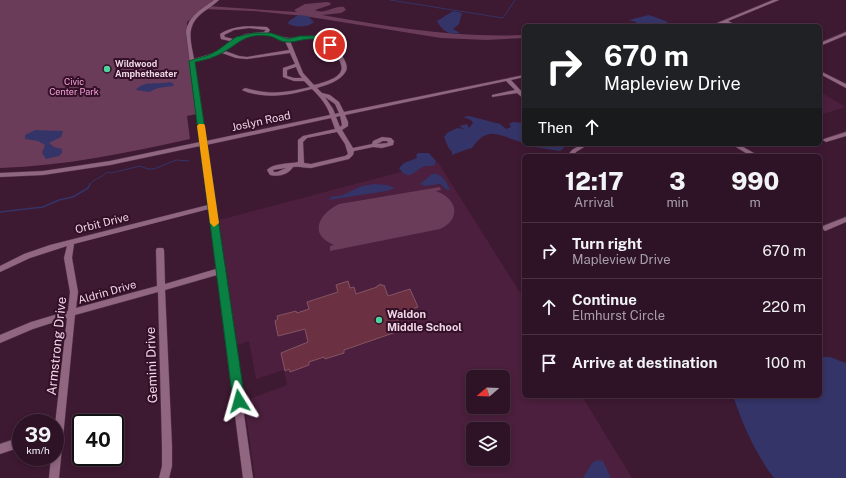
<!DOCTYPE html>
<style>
body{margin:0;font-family:"Public Sans",sans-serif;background:#361c2e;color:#f1f3f6;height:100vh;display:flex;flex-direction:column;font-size:15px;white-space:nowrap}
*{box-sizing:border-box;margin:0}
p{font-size:13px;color:#a79ea7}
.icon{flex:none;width:22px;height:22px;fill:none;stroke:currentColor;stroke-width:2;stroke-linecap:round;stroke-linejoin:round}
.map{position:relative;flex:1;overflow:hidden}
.drawer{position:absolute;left:522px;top:154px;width:300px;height:244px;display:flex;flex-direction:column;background:#2e1326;border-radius:6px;box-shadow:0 2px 6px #0003,0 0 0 1px #493243}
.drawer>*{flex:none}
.hud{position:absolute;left:522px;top:24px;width:300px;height:122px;border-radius:6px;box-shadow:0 2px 6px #0003,0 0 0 1px #493243;background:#202124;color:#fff;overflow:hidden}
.needle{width:26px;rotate:251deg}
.controls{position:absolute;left:466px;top:370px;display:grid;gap:8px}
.controls a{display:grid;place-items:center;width:44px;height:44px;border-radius:6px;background:#2e1326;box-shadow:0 2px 6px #0003,0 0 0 1px #493243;font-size:20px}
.speed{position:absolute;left:12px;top:414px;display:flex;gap:8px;font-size:20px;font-weight:700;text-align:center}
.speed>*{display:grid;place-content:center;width:52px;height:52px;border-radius:50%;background:#2e1326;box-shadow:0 2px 6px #0003,0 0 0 1px #493243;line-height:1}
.speed small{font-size:10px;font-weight:400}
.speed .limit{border:2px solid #111;border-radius:6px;background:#fff;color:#111}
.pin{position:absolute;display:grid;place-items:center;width:34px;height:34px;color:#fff;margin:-17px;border:2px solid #fff;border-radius:50%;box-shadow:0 1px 4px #0007}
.me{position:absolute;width:44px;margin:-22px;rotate:352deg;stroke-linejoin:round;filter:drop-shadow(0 0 3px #0008)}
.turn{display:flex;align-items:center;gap:14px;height:84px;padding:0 16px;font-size:18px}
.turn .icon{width:52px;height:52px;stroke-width:2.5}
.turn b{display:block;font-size:28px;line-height:34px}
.then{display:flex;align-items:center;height:38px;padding:0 16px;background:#0003;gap:8px;font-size:15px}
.eta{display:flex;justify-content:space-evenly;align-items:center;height:68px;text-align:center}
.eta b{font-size:24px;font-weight:800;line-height:28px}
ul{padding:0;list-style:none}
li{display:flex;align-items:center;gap:12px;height:56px;padding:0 16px;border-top:1px solid #493243}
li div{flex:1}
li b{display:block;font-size:15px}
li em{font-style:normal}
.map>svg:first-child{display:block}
</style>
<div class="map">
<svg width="846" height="478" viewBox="0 0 846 478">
<rect width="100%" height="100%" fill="#3e1932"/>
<path fill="#4b1f3d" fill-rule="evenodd" d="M820 92 846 107 820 115Z
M438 162 524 299V396H582L632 478H255L244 401 287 385 284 370 256 379 249 341 237 345 219 220ZM473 377H503V407H473ZM473 429H503V459H473Z"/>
<path fill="#6a3c5a" d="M0 0H215L207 6 297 12 294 10 305 4 327 2 331 3 330 5 315 10C325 15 334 5 344 7L346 10 341 13 322 15C392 27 453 38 524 35V38L486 40 441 38 304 16 253 11 203 9 187 22V36L197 114 187 116 190 139C126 153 65 166 0 168Z
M440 187 441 190 436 191C457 198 462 219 440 229L330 251V246L334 245C307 234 320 213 339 204Z"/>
<path fill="#343468" d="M453 11 462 13 459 24 453 29 460 33C450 36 441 30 437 21Z
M298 15 308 16 314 22C308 28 296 27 288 24L289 21Z
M649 15 666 21 669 25 638 26 636 22 629 20Z
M170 82 174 84 173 86 158 88 149 92 136 90C143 80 159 85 170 82Z
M469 116 500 124 506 129 511 127 509 124 513 122 524 123V143C501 137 489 123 472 148 465 150 459 152 452 155V152L448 147 444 137 447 133 457 128 464 129 459 126 467 124 469 128 473 123 471 120 463 117Z
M35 130 63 131 61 137 49 143 54 147 62 149V153L59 156 46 159 42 153 45 145 38 141 25 139V135Z
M527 144H565L564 145V148L560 151 534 147Z
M418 153H429L436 161 435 165C431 166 429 166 425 166 417 168 409 184 399 168L404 163 417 158 416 155Z
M432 174C442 172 447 183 450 190H447L440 184 425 186 420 184Z
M375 184 387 185 395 188 387 191 328 200 331 197 343 195 362 186Z
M820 357H830L846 363V478H774C755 453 743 425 733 396H820Z
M597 460 603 461 611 478H583L592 463Z"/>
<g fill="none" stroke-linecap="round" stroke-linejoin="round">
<path stroke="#343468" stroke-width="1" d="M390 0 503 18 515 0
M89 185C93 179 102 178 107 172L111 173 140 166 148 169H154L176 160 189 161"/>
<path stroke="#343468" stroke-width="1.5" d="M0 212 43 207 59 200 73 197 88 188 90 184"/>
</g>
<path fill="#6c3043" stroke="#855462" d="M348 281 350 288 354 287 356 294 377 287V286L381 284 382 286 384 285 388 296 410 289 418 307 403 312 404 316 397 318 402 330 344 350V353L325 359 324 357 309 362V365L290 372 289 369 285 371 281 353 308 342 305 329 278 336 275 321 278 319 277 316 296 311 297 313 309 309 307 302 338 292 336 285Z"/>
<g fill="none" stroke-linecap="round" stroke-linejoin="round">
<defs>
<path id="minor" d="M214 0H219C214 5 207 9 202 13 185 27 191 41 194 59L217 52 230 41 221 39 220 34C235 25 250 26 267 27L270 30 268 33C274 34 285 38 289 38 299 38 309 34 319 37 329 40 351 60 346 71 341 81 326 85 317 88L322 93 330 95 339 102 344 112 524 75V77L511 80 524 94V99L517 93 492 97V95L515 90 506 81 345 115 348 122V126L342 130 353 148 372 144 373 141 382 137 391 138 394 141 393 145 382 148 373 147 354 151 353 155 349 159 311 168C304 168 300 166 293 167 288 175 278 177 270 175L267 170C273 163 289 164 298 162V140L303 136 335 129 331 118 206 145 253 478H243L217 275 165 290 172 446V466L169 478H159L162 466V446L158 292 75 315 59 478H49L51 457H55V425L67 318 33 329 0 343V335L31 322 68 311 70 292 64 258 67 246 30 258 0 272V266L24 254 50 245 208 205 200 146 110 165 43 175 0 177V173L43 171 110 161 200 142 186 32C188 16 202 9 214 0ZM249 28 266 30 264 32 246 34 233 39 225 37 224 35 234 30ZM260 35 274 36 285 41 289 50 247 57 239 56 225 51C235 40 245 36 260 35ZM303 39C309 39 316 38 321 41 329 45 345 62 341 71 338 79 322 83 314 85L303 73 290 41ZM222 53 236 58 247 59 290 53 295 64 283 68V77L294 81H304L310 87C284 93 271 95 245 88L242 90C246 92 250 93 255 94 276 98 292 94 312 89 320 97 327 105 330 115L206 141 194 62 211 58ZM296 67 299 74 302 78H294L287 76V70ZM325 97 335 104 339 113 335 114 333 109ZM340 116 342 125 340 127 336 117ZM337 132 345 144 348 154 345 156 311 164 304 163 303 142 307 138ZM383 141H387L388 143 377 144ZM286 168 277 172H274L273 170ZM209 209 216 269 165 284 164 250 163 248H157L156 250 157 286 76 308 78 292 72 258 74 244Z
M773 0H779L728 21 738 26H732L724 23 716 26H710Z
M846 32V35L820 46V43Z
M820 71 846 84V88L820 74Z
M846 132V136L826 142 823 140 824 139Z
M582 144H589L576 152 573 156H567L572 150Z
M731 144H738L759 156H751Z
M846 217V222L825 231 822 228 823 226Z
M21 437V447L0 454V444Z"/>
</defs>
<use href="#minor" stroke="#54364b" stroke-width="1"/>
<use href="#minor" fill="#916681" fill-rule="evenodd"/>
</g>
<path fill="#0b8043" stroke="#07532c" d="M254 33H271L288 39 300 36H316L333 45C327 49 320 40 314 39 304 38 295 43 286 42 280 42 275 37 269 36 244 33 240 43 222 53 213 58 204 60 195 62L245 401 243 405 239 407 235 405 233 401 189 61 209 55 218 50 236 37Z"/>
<path fill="#f59e0b" d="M199 124H204L205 126 219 223 214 227 210 223 197 126Z"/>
<g fill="#4ed39a" stroke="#330f28" stroke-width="1.5">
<circle cx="107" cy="69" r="4"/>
<circle cx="379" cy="320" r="4"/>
</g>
<g text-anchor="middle" stroke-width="4" stroke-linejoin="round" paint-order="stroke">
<g font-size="9" font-weight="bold" fill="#efd6e5" stroke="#330f28" text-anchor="start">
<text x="115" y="67">Wildwood<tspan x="115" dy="10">Amphetheater</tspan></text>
</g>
<g font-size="9" fill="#f7a3d9" stroke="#330f28">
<text x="74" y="85">Civic<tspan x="74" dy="10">Center Park</tspan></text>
</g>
<g font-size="11" fill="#efd6e5" stroke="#330f28">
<text transform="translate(261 121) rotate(-12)" y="4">Joslyn Road</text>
<text transform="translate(102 223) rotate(-14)" y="4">Orbit Drive</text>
<text transform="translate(107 292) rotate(-16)" y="4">Aldrin Drive</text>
</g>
<g font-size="11" font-weight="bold" fill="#efd6e5" stroke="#330f28" text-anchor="start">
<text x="387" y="318">Waldon<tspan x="387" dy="13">Middle School</tspan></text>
</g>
<g font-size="13" fill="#efd6e5" stroke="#330f28">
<text transform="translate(56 346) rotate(-84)" y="5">Armstrong Drive</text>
<text transform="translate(151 365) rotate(-92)" y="5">Gemini Drive</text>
</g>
</g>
</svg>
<div class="controls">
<a><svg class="needle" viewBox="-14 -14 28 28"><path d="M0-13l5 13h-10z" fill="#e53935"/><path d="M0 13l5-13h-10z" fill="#a79ea7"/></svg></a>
<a><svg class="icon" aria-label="layers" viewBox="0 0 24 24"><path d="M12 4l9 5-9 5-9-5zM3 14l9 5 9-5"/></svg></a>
</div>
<div class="speed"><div>39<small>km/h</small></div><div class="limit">40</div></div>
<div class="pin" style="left:330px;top:45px;background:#d93025"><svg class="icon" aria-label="arrive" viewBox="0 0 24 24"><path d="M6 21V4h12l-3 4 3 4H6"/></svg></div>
<svg class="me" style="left:239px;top:401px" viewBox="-20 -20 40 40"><path d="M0-17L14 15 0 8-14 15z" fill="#0b8043" stroke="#fff" stroke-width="4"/></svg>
<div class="hud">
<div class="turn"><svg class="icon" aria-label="right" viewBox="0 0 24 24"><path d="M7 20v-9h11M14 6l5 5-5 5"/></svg><div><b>670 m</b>Mapleview Drive</div></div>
<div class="then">Then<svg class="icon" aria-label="ahead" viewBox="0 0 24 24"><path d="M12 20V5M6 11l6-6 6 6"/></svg></div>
</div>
<section class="drawer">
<div class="eta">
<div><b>12:17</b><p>Arrival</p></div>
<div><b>3</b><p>min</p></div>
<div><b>990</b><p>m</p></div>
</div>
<ul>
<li><svg class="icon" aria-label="right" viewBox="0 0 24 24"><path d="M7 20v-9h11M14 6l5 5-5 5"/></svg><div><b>Turn right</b><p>Mapleview Drive</p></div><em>670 m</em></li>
<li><svg class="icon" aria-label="ahead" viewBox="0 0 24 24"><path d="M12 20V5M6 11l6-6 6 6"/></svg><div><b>Continue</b><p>Elmhurst Circle</p></div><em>220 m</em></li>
<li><svg class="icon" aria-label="arrive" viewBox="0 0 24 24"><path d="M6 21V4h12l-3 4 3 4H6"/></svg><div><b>Arrive at destination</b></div><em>100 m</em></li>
</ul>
</section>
</div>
